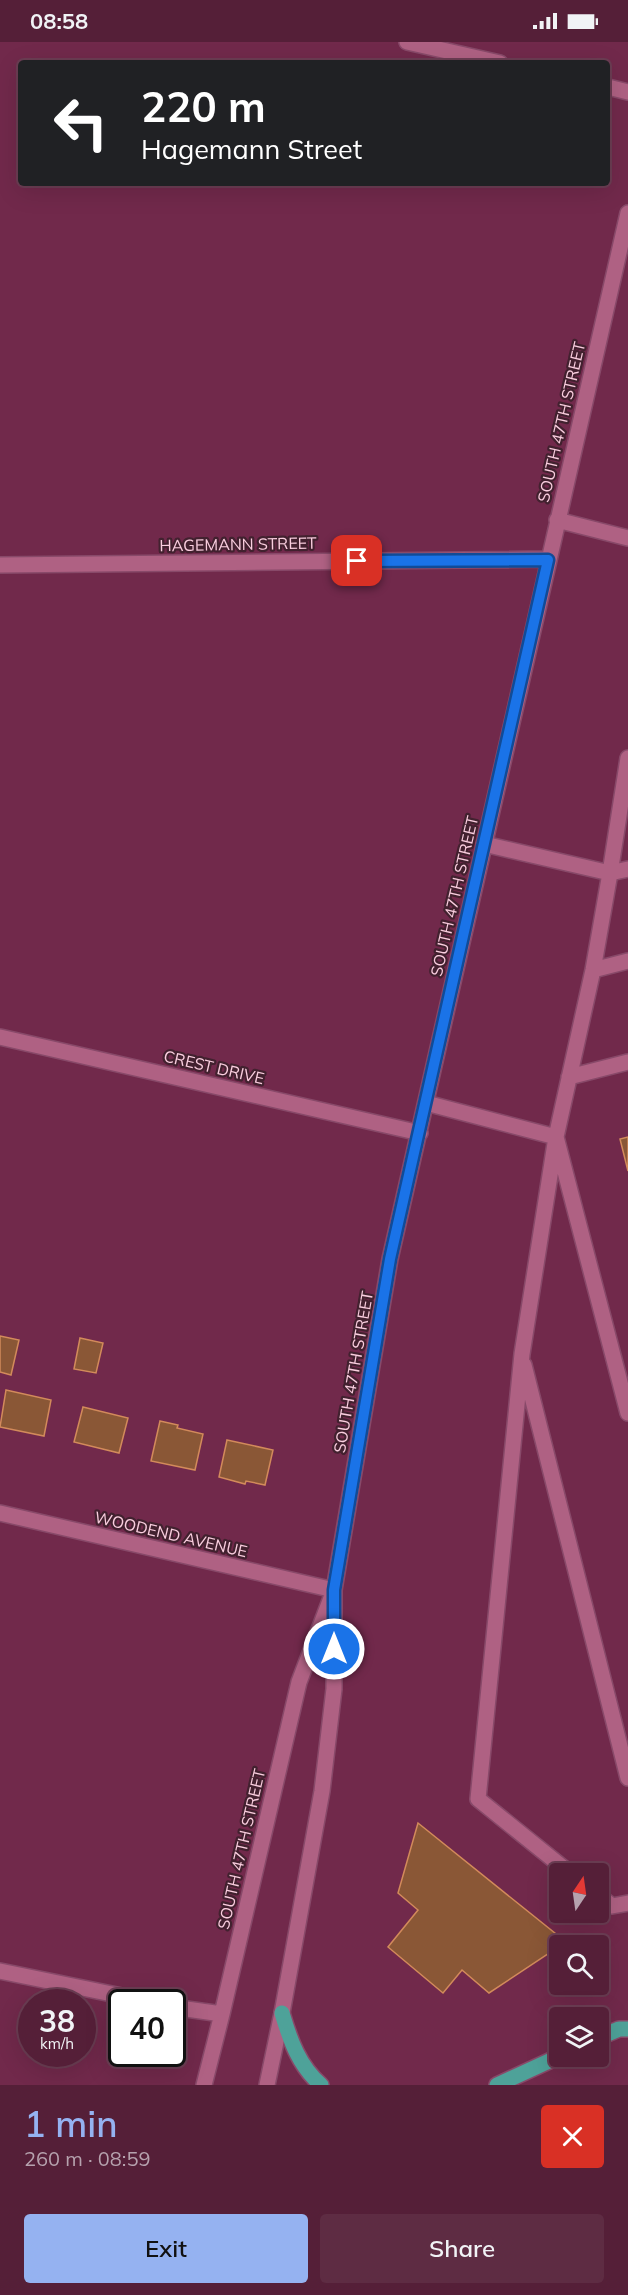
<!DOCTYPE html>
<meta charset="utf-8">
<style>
body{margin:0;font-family:Mulish,sans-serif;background:#5e2c43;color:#f1f3f6;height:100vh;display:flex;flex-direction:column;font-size:22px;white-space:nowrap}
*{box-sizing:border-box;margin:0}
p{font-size:20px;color:#b6a2ae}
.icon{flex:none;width:33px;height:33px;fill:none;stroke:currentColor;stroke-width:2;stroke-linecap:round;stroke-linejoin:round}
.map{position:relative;height:2043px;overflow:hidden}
.drawer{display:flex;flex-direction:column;background:#551f38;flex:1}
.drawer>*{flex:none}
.hud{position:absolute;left:18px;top:18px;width:592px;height:126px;border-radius:6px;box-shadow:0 6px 24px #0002,0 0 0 2px #6b3d53;background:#202124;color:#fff;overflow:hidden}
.needle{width:39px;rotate:13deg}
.controls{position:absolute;left:549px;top:1821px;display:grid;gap:12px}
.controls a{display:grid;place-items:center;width:60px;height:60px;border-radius:6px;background:#551f38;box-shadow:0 6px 24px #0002,0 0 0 2px #6b3d53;font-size:30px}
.speed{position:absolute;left:18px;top:1947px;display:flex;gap:12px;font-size:30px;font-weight:700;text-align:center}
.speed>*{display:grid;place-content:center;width:78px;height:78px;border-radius:50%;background:#551f38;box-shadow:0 6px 24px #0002,0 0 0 2px #6b3d53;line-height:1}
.speed small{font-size:15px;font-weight:400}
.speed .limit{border:3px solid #111;border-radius:9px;background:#fff;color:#111}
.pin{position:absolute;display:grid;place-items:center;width:51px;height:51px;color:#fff;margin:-26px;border-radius:12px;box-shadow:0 3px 9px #0006}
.me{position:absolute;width:66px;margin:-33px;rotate:0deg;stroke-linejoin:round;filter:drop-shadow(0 0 4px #0008)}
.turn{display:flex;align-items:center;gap:21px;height:126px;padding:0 24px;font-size:27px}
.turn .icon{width:78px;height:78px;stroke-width:2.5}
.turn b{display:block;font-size:42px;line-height:51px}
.round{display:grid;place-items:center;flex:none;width:63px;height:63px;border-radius:6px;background:#5e2c43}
.overview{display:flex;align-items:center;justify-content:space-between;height:102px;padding:0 24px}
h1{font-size:36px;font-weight:600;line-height:45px;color:#95b2f1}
.cta{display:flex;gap:12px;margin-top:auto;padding:12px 24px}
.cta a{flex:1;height:69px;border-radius:6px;background:#95b2f1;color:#111;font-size:24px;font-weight:600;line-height:69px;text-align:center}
.cta a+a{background:#5e2c43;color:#f1f3f6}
.status{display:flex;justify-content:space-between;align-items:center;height:42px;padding:0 30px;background:#551f38;direction:ltr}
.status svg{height:16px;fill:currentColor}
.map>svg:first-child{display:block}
</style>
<div class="status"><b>08:58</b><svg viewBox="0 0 49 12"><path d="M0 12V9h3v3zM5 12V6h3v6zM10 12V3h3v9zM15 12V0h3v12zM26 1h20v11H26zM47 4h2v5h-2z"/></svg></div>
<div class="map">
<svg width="628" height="2043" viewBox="0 0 628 2043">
<rect width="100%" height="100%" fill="#71294b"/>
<path fill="#8a5736" stroke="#d28a5b" stroke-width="1.5" d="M628 1095V1129L620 1097Z
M0 1294 19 1298 11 1333 0 1330Z
M80 1296 103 1301 96 1331 74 1327Z
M6 1348 51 1358 44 1394 0 1385Z
M83 1365 128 1376 119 1411 74 1400Z
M160 1379 178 1383 177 1386 203 1392 195 1428 151 1419Z
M227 1398 273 1408 265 1443 246 1439 245 1442 219 1435Z
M418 1781 566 1900 489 1951 462 1928 443 1951 388 1905 418 1868 398 1851Z"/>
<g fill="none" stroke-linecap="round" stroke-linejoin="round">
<defs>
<path id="minor" d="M407 0 500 21
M608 45 628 50
M557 478 628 496
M0 523 548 517
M628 716 610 831 628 827
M484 802 610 831 593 928 556 1095 628 1371
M593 928 628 919
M0 995 420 1091
M569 1035 628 1020
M426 1061 556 1095 522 1312 478 1757 571 1832
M524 1323 628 1736
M0 1471 334 1548
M598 1853 612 1864 628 1861
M0 1929 151 1960
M172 1965 222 1972
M204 2043 222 1972 299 1640 331 1556
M267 2043 282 1971 322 1749 334 1647V1548L390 1217 628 171"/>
<path id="major" d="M282 1971C290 1998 299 2024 321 2043
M598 1996 619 1987H628
M497 2043 560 2014"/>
</defs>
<use href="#minor" stroke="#884969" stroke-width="18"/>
<use href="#major" stroke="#884969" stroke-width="18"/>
<use href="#minor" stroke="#af6183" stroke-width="15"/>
<use href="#major" stroke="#4ea299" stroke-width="15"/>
</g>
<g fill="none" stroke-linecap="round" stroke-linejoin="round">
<defs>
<path id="route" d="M334 1607V1548L390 1217 548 518 357 519"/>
</defs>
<use href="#route" stroke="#114b97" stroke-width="15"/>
<use href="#route" stroke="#1a73e8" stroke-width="10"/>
</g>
<g text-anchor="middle" stroke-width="4.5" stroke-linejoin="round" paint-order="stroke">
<g font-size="16" fill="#facedf" stroke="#42212f">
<text transform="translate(561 380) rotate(-77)" y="6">SOUTH 47TH STREET</text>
<text transform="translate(238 502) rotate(-1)" y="6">HAGEMANN STREET</text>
<text transform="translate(454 854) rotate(-77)" y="6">SOUTH 47TH STREET</text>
<text transform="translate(214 1025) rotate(13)" y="6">CREST DRIVE</text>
<text transform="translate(353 1330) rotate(-80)" y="6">SOUTH 47TH STREET</text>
<text transform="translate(171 1492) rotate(13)" y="6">WOODEND AVENUE</text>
<text transform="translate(241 1807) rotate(-77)" y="6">SOUTH 47TH STREET</text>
</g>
</g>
</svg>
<div class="controls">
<a><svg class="needle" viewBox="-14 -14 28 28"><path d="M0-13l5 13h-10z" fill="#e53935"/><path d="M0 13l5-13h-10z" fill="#b6a2ae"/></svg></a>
<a><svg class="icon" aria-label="search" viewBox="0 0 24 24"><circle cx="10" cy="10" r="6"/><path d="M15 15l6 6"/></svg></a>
<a><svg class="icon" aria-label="layers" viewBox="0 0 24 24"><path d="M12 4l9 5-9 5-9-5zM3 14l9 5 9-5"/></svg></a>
</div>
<div class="speed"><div>38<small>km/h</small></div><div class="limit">40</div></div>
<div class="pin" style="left:357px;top:519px;background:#d93025"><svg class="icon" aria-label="arrive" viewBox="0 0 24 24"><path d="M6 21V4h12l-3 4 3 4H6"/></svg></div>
<svg class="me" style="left:334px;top:1607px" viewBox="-20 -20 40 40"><circle r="17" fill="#1a73e8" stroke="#fff" stroke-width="3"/><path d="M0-11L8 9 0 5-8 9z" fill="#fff"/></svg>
<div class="hud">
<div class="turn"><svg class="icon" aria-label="left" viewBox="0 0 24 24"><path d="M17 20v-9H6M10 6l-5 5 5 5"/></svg><div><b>220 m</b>Hagemann Street</div></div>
</div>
</div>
<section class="drawer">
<div class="overview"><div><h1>1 min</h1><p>260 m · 08:59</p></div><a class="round" style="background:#d93025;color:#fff"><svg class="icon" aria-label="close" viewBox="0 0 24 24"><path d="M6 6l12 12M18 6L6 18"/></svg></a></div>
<div class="cta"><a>Exit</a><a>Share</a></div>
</section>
